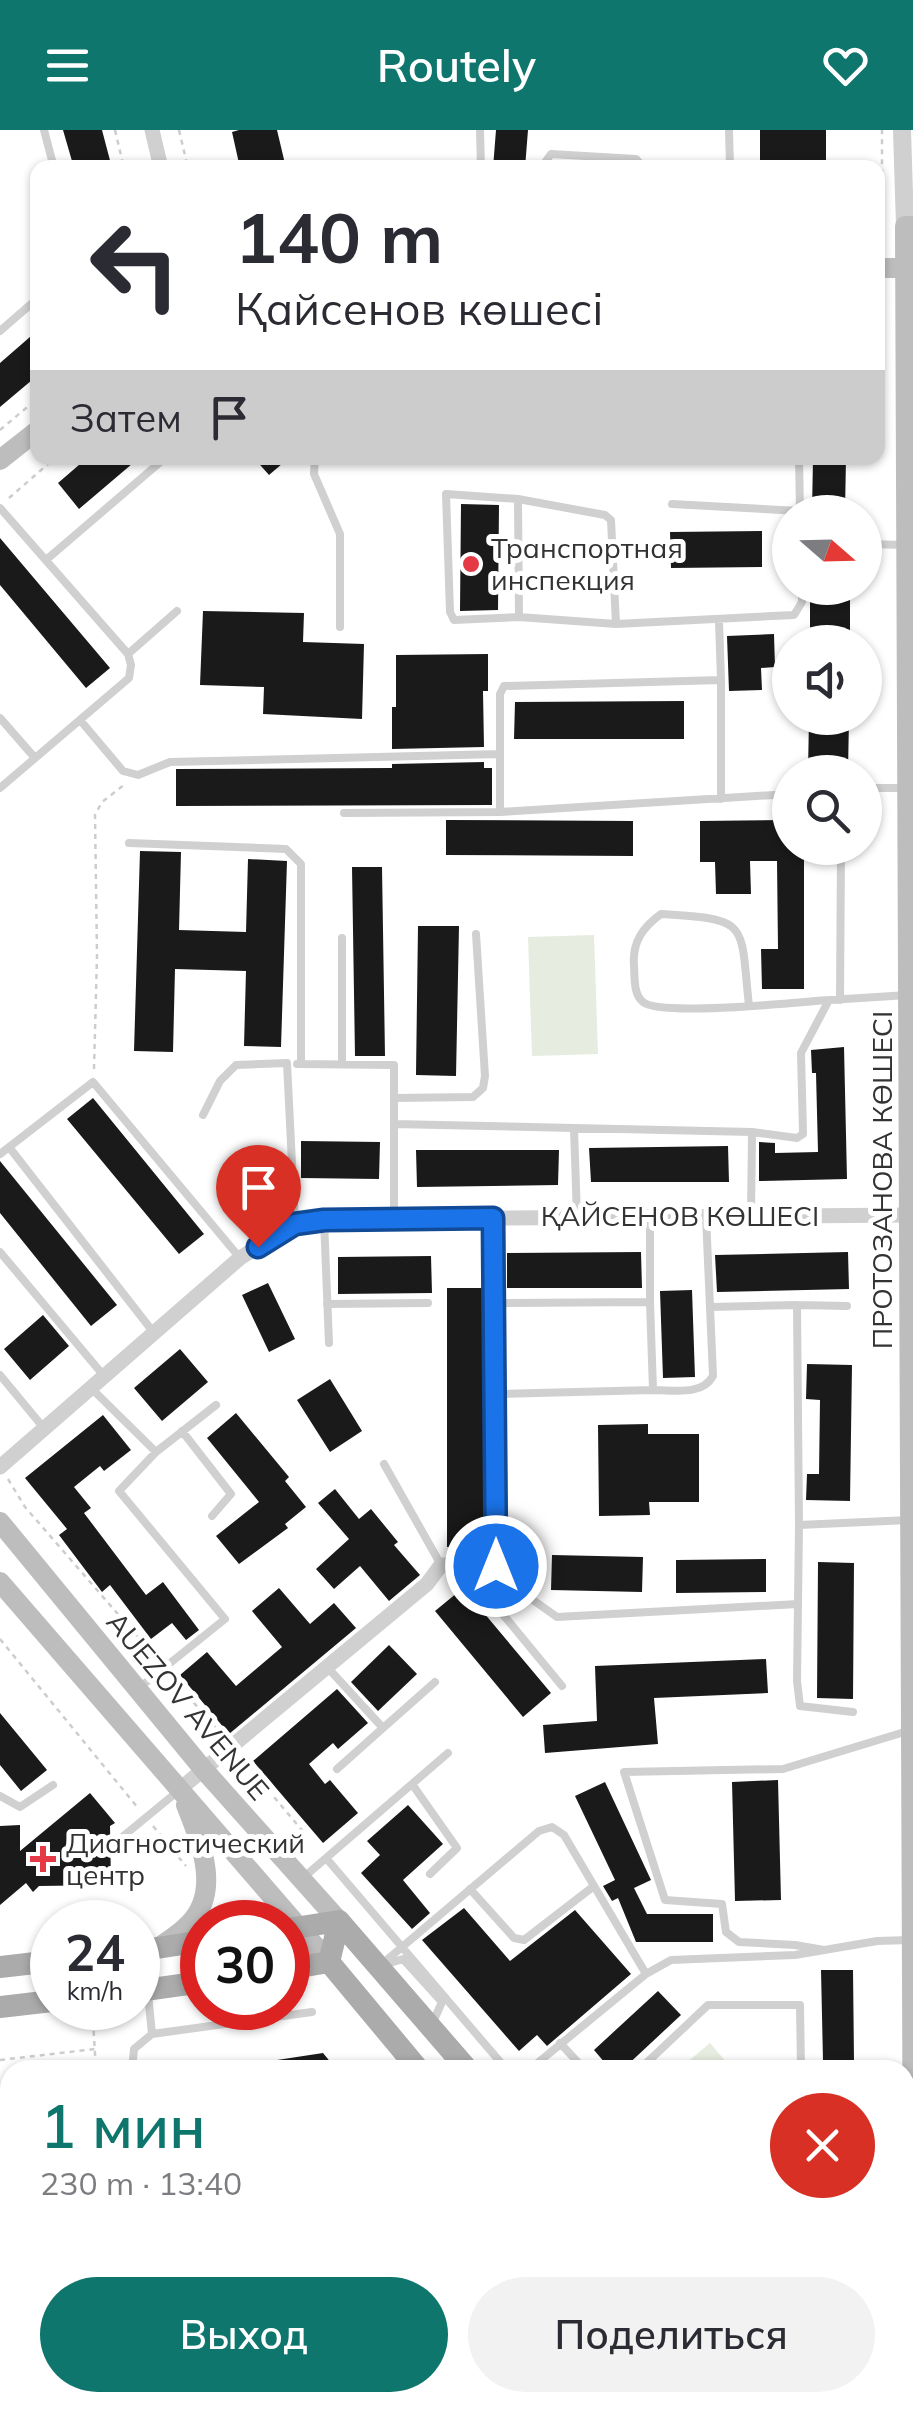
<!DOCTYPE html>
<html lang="ru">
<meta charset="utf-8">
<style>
body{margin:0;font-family:Mulish,sans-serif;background:#f2f2f3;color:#2b2b33;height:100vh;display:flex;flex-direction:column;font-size:38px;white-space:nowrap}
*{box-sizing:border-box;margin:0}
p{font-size:32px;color:#7c7c81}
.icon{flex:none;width:55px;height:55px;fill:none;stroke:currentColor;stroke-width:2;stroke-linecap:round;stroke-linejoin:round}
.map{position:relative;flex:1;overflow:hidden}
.sheet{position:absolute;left:0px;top:1930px;width:915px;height:352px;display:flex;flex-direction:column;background:#fff;border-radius:30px 30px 0 0;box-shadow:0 2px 8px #0004}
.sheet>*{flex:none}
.top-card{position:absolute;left:30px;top:30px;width:855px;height:305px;border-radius:20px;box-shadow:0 2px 8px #0004;background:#fff;color:#2b2b33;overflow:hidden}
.needle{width:65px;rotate:110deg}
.fabs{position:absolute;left:772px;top:365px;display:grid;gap:20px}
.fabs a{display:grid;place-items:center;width:110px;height:110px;border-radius:50%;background:#fff;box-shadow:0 2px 8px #0004;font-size:50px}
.speed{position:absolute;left:30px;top:1770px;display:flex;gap:20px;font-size:50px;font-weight:700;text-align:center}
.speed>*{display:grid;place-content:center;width:130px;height:130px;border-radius:50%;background:#fff;box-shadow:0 2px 8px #0004;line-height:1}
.speed small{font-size:25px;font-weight:400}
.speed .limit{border:15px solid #d22;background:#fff;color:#111}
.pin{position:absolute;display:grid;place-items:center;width:85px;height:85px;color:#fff;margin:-102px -42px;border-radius:50% 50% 50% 0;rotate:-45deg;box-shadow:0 0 10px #0007}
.pin .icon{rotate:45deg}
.me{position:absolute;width:110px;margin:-55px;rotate:0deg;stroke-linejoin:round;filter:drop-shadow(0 0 8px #0008)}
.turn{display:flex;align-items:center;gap:35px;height:210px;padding:0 40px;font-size:45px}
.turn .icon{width:130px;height:130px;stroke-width:2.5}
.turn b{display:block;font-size:70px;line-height:85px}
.then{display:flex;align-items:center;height:95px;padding:0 40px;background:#0003;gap:20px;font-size:38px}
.round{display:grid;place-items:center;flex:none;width:105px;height:105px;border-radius:52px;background:#f2f2f3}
.overview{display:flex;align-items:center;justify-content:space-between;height:170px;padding:0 40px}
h1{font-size:60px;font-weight:600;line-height:75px;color:#0f766e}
.primary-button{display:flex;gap:20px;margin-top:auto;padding:20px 40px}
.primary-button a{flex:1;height:115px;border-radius:60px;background:#0f766e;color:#fff;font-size:40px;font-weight:600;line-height:115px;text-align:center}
.primary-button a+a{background:#f2f2f3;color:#2b2b33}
header{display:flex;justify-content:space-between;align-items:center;height:130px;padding:0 40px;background:#0f766e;color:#fff;font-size:45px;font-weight:600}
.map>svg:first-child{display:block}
</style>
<header><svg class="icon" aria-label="menu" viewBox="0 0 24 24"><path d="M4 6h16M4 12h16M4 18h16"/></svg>Routely<svg class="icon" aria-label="heart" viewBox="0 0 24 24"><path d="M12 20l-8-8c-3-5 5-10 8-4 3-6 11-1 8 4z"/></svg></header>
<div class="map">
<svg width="913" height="2281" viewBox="0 0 913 2281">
<rect width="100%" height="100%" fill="#fff"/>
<path fill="#e6ecdf" d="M594 805 598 924 532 926 528 807Z
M710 1913 733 1940H678Z
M754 2272H878V2273L858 2281H743V2275Z"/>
<path fill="#1a1a1a" d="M63 0H102L112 38H74Z
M239 0H277L286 38H240L232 2Z
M496 0H528L525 38H493Z
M760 0H826V38H760Z
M38 200V245L0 277V233Z
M87 328H139L79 379 58 353Z
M254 328H289L269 345Z
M813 328H846L845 382H812Z
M461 374 499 375 498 480 460 481Z
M762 401V437L671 438 670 402Z
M0 408 110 538 86 558 0 455Z
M810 459H850V512H810Z
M203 481 304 483 303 512 364 514 362 589 263 584 264 557 200 555Z
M774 504 775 537 761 538 762 560 729 561 727 506Z
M488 524V561H483L484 617 392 619V577H396V525Z
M684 571V609H514L515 572Z
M809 588H849L848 642H808Z
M484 632V638H492V675L176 676V639L392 638V634Z
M446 690 633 691V726L446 725Z
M790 690V718H804V859H762L761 819H778L777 731H750L751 764H716L715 732H700V691Z
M140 721 181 722 179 800 246 802 248 729 287 731 281 917 244 916 246 841 175 839 173 922 134 921Z
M352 737H382L385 926H355Z
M418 796H459L456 946 416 945Z
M844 917 847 1049 759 1051V1012L775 1013V1023L818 1022 816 943H812L811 920Z
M93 968 204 1104 179 1124 67 989Z
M301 1011 380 1012 379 1049 301 1048Z
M728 1016 729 1052H591L589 1018Z
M416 1020H559L558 1055 417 1057Z
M0 1031 117 1175 91 1196 0 1083Z
M641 1122 642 1158H507V1123Z
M848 1122 849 1159 717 1162 715 1125Z
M431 1126 432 1163 338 1164V1127Z
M268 1153 295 1209 269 1222 242 1165Z
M447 1158H482L485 1417H447Z
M692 1160 695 1247 663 1248 660 1161Z
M43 1185 69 1216 30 1250 4 1219Z
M180 1219 208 1252 162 1291 134 1258Z
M807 1234 852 1235 850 1371 806 1370 807 1344H819L820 1270 806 1269Z
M330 1249 362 1301 330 1322 297 1270Z
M236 1283 289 1347 285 1351 306 1377 285 1394 288 1398 239 1434 216 1406 259 1372 207 1308Z
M103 1285 131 1320 104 1341 100 1336 74 1357 91 1378 84 1383 146 1465 163 1452 199 1500 186 1510 172 1493 151 1509 110 1455 102 1462 59 1405 67 1399 25 1348Z
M648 1294V1304H699V1372H649L650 1385 599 1386 598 1295Z
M335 1359 359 1389 371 1379 398 1412 394 1415 420 1445 389 1471 360 1436 334 1459 316 1439 349 1409 318 1373Z
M552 1425 643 1427 642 1462 551 1460Z
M766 1429V1462L676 1463V1430Z
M818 1432 854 1433 853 1569 817 1568Z
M279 1458 310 1494 334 1473 356 1498 229 1604 180 1545 207 1522 236 1556 282 1517 252 1481Z
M463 1458 551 1563 523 1587 435 1481Z
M389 1515 417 1544 378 1581 351 1552Z
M766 1529 768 1563 654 1568 658 1614 545 1623 543 1595 597 1591 595 1536Z
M337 1559 368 1593 338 1619 333 1613 309 1634 325 1654 330 1650 358 1683 323 1713 253 1631Z
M0 1583 47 1640 21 1661 0 1635Z
M778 1650 781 1770 735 1771 732 1652Z
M605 1652 651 1750 634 1758 647 1784H713V1812H636L618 1768 612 1771 603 1756 615 1750 575 1666Z
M90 1663 115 1693 110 1696 111 1755 39 1756 33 1762 26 1753 0 1775V1696L20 1695V1721Z
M408 1675 443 1714 403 1750 430 1783 412 1799 361 1743 380 1725 367 1711Z
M464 1778 510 1831 575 1780 631 1844 547 1916 537 1905 519 1921 422 1810Z
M821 1840H853L854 1931H823Z
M658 1861 681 1885 622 1940H611L594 1920Z
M323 1923 337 1940H264V1932Z"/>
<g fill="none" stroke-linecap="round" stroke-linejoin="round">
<path stroke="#cdcdcd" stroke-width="2.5" stroke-dasharray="5 5" stroke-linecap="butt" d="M115 0 124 38
M179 0 188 38
M878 84 882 57V0
M0 300 38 268
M9 368 55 328
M94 939 97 826 95 685 102 672 124 655
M8 1349 25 1377 156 1528
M0 1509 138 1678
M174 1550 221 1604
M242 1629 306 1705
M153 1696 186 1736
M93 1891 96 1940
M0 1930 95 1919
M568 2272 569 2281
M456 2281 458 2272"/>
<path stroke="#d0d0d0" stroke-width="8" d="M44 0 54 38
M480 0 481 38
M729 0 730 38
M541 38 551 24 636 29 644 38
M0 201 38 168
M315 328 314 344 340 404V497
M799 328 800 382
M518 369 605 385 611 390 616 494
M672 374 800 381
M0 378 128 524 131 535 129 548 0 658
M865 414 906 415
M46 430 165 328
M519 487 518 369 446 364 450 482 454 490 519 487 616 494 794 485 802 472V458
M719 491 721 550 504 556 500 564V682L790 664
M128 524 177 481
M0 588 35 628
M80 590 123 641 138 645 170 632 500 624
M865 658H904
M721 669V550
M344 683 500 682
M129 713 286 719 301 734V934
M342 808V934
M840 870 841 718
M749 876C740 792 751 789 661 784 643 797 632 812 634 836 635 847 633 864 643 872 660 887 799 872 829 870
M297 934 394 935V1089
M394 968 473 967 483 958 485 946 476 804
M203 985 220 951 236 935 287 933 295 1094
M394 994 752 1002
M574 998 577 1087
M9 1017 154 1203
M0 1024 93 952 240 1128
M751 1085 752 1002 797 1008 803 1004 801 923 829 870 908 865
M706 1086 710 1177 797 1175 799 1395 909 1390
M324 1090 329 1213
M0 1122 104 1246
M495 1173 650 1172V1086
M327 1174 428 1173
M797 1175 847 1176
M0 1245 43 1297
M90 1257 156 1322 216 1275
M653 1260C674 1260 702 1266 713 1246L710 1177
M496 1264 653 1260 650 1172
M182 1301 231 1364 212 1386
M384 1334 441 1435
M799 1395 797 1551 800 1576 853 1582
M463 1436 562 1556
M497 1437 506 1451 557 1487 798 1474
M328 1538 383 1598 337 1639
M139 1558 225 1489 119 1361 156 1322
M383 1598 435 1552
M412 1654 457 1718 430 1744
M0 1666 20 1677 53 1655
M121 1708 177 1662
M326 1728 507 1940
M304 1747 448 1623
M470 1759 514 1808 524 1810 594 1756
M824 1820 795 1815 739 1812 726 1802 722 1774 665 1770 624 1642 783 1639 911 1600
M382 1834 539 1701 552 1697 564 1705 646 1844
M383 1835 403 1829 442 1872 433 1892
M148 1864 152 1904 312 1882
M560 1913 585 1940
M132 1940 134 1919 152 1904
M529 1940 646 1844 671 1830 795 1825 877 1811 910 1810
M639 1940 708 1875H800L801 1940
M0 2020 10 2019
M0 2232 10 2243
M163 2272 170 2281
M497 2272 498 2281
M358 2281 366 2272"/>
<path stroke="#d0d0d0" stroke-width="15" d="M152 0 161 38
M0 1337 240 1128 275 1106 295 1094 324 1090 394 1089 908 1085
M180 1659 427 1454 441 1435 496 1436 493 1087
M81 2281 90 2272"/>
<path stroke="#d0d0d0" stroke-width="18" d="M902 0 905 96"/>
<path stroke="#bdbdbd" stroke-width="20" d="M913 96H905L913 2100
M878 138H904
M0 330 38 300
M0 1392 204 1640 339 1791
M0 1452 329 1832
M158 1818C168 1811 181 1803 189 1794 222 1761 200 1711 186 1675
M905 2194 913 2144
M637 2281 645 2272
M688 2281 695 2272
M890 2281 913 2271"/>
<path stroke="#ababab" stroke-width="22" d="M339 1791 468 1940
M288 1799 339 1791
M138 1821 202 1811
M329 1832 419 1940
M0 1837 52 1831
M288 1839 329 1832 339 1791
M138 1861 202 1852
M0 1877 52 1871
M905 2194 913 2196
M905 2214 913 2213
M905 2251 913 2250
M617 2281 619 2272"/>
<path stroke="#888" stroke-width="2.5" d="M905 2230H913
M672 2281 683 2272"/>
</g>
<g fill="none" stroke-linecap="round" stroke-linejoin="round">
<defs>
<path id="route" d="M258 1117 295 1094 324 1090 493 1088 496 1436"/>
</defs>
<use href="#route" stroke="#114b97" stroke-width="25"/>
<use href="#route" stroke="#1a73e8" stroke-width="18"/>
</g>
<g fill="#e63946" stroke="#fff" stroke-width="4">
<circle cx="471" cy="434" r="10"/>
<path d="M38 1714h10v10h10v10h-10v10h-10v-10h-10v-10h10z"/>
</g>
<g text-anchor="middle" stroke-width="10" stroke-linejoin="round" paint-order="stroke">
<g font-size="28" fill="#333" stroke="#fff" text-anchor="start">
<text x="491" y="428">Транспортная<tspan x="491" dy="32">инспекция</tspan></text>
<text x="66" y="1723">Диагностический<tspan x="66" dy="32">центр</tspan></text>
</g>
<g font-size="28" fill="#333" stroke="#fff">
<text transform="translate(882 1050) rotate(-90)" y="10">ПРОТОЗАНОВА КӨШЕСІ</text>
<text x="680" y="1096">ҚАЙСЕНОВ КӨШЕСІ</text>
<text transform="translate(188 1576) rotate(50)" y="10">AUEZOV AVENUE</text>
</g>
</g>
</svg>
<div class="fabs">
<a><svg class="needle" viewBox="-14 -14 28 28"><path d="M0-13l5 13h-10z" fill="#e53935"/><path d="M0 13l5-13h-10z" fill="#7c7c81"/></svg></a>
<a><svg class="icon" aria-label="sound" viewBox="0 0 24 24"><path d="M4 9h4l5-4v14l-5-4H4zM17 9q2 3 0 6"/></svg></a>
<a><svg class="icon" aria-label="search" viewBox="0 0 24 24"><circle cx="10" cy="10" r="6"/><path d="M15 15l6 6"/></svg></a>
</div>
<div class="speed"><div>24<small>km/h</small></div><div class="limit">30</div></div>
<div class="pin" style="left:258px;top:1117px;background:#d93025"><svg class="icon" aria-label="arrive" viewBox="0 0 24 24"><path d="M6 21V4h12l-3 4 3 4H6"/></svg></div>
<svg class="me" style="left:496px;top:1436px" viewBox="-20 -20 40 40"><circle r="17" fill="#1a73e8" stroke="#fff" stroke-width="3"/><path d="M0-11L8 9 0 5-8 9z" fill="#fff"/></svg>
<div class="top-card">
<div class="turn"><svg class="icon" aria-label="left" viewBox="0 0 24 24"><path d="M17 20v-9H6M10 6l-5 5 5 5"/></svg><div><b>140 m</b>Қайсенов көшесі</div></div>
<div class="then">Затем<svg class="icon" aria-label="arrive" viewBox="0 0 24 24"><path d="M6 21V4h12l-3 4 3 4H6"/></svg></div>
</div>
<section class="sheet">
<div class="overview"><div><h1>1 мин</h1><p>230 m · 13:40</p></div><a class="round" style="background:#d93025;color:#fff"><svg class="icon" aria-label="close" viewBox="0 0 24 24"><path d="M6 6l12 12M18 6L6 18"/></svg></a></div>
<div class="primary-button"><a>Выход</a><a>Поделиться</a></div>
</section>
</div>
